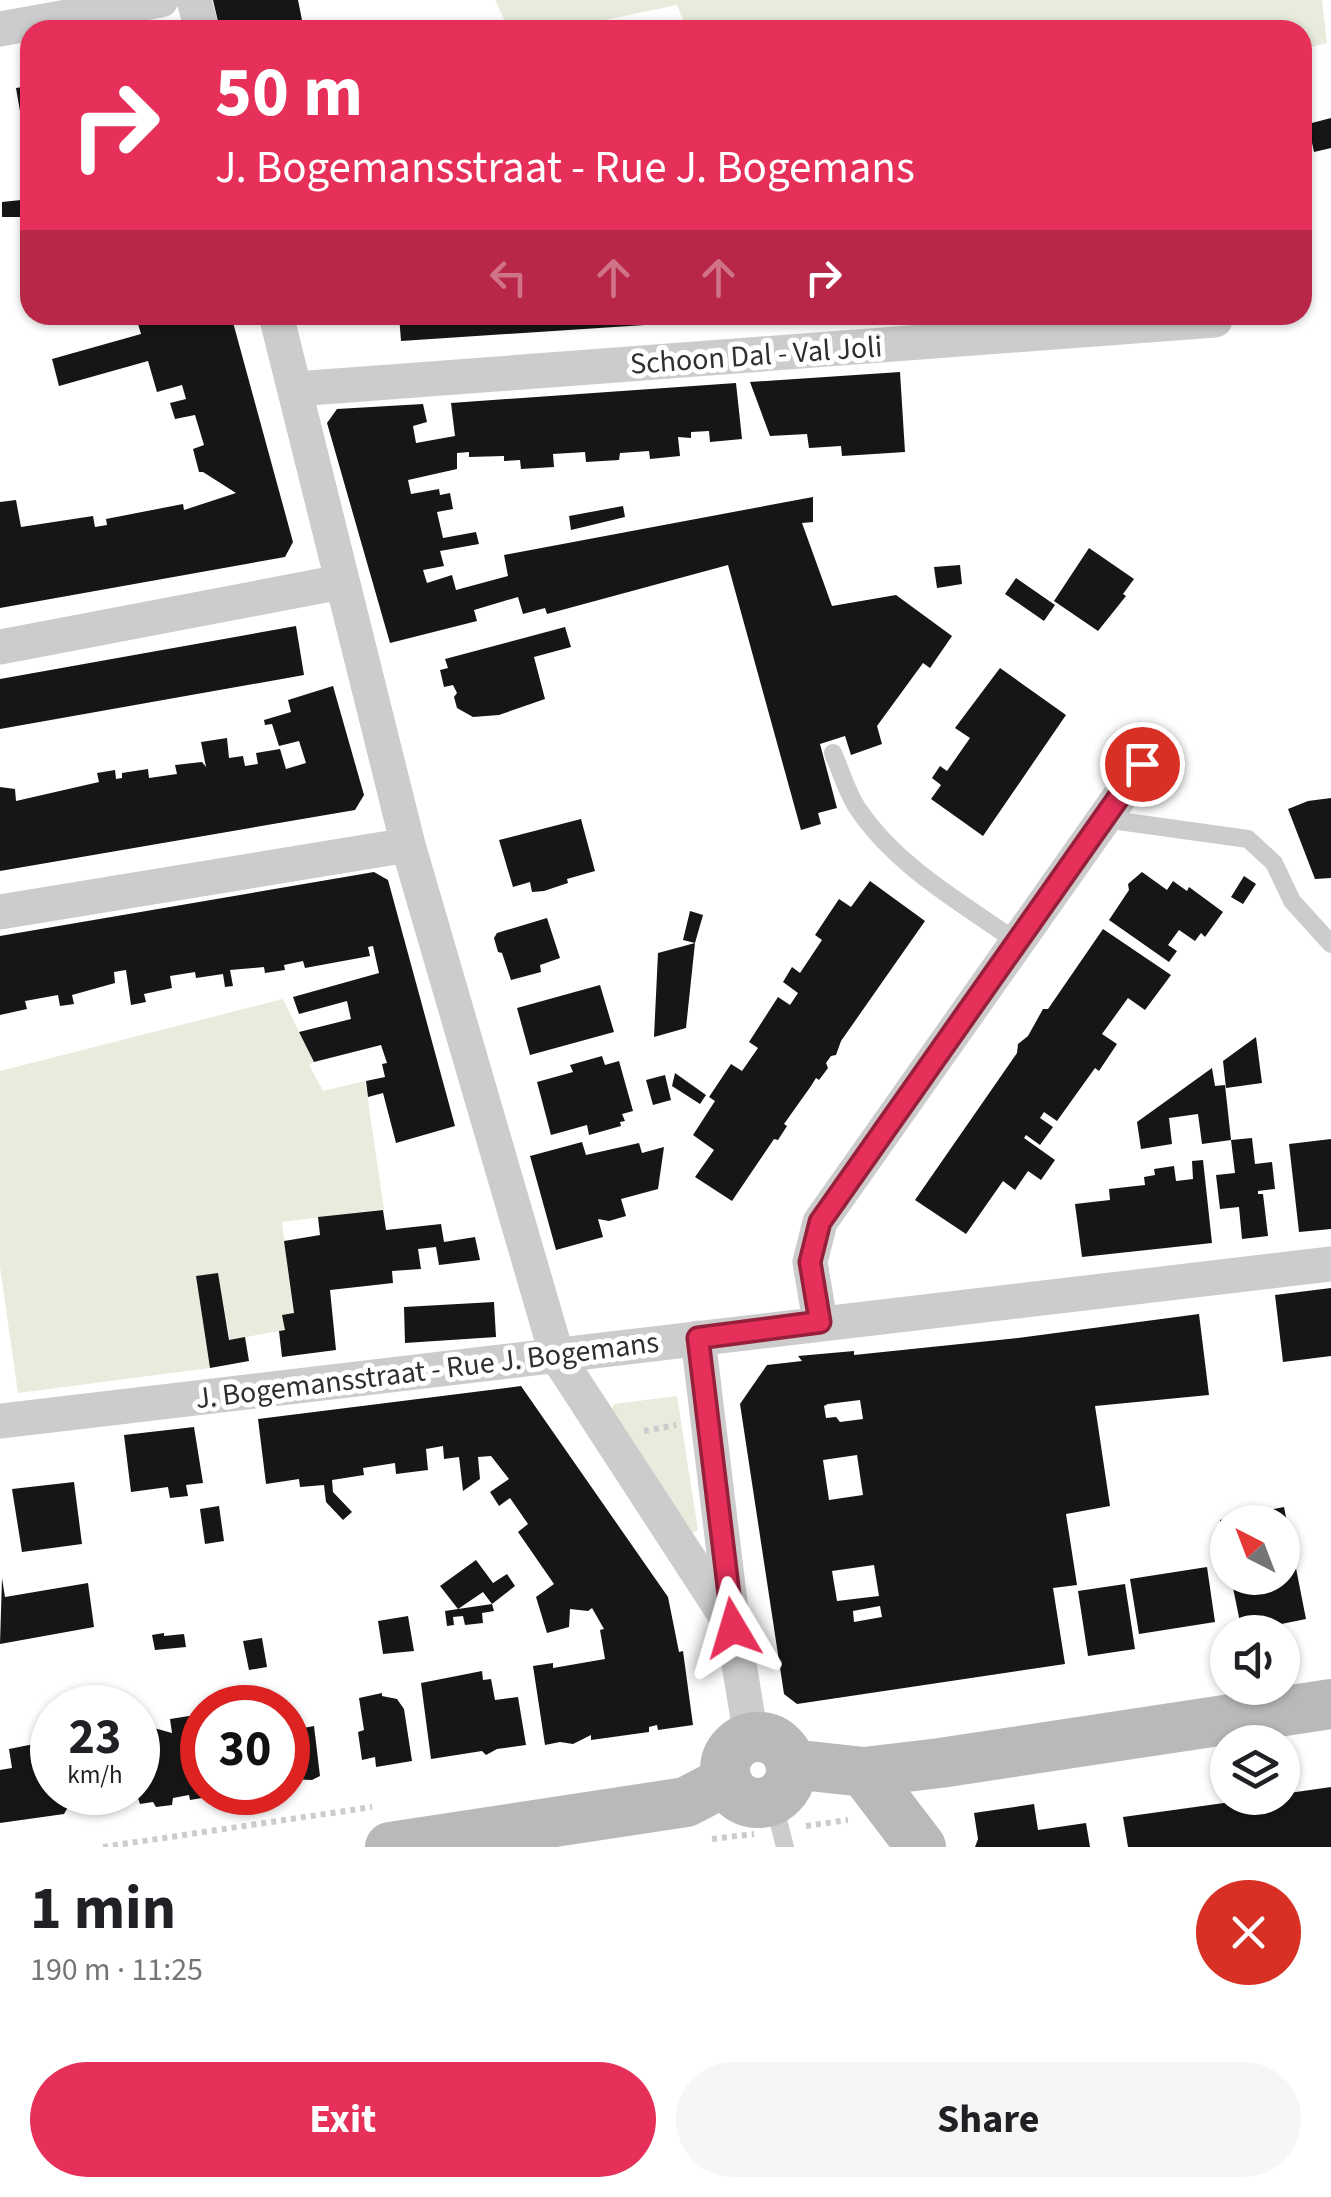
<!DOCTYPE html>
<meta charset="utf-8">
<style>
body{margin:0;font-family:"Source Sans 3",sans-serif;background:#f6f6f6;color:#202124;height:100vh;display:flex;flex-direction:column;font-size:38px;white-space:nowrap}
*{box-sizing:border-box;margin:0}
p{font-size:32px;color:#757577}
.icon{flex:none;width:55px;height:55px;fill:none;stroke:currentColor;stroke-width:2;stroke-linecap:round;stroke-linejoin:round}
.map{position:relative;height:1847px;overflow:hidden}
.drawer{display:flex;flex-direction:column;background:#fff;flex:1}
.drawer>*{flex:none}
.hud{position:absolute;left:20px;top:20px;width:1292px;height:305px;border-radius:30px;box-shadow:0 2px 8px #0004;background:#e6305a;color:#fff;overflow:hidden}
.needle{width:65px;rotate:318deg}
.tools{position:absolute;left:1210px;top:1505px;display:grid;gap:20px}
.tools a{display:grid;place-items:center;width:90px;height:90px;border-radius:50%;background:#fff;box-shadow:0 2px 8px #0004;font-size:50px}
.speed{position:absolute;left:30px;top:1685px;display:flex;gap:20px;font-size:50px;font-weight:700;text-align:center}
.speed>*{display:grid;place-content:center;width:130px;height:130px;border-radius:50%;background:#fff;box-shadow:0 2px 8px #0004;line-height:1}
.speed small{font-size:25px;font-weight:400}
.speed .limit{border:15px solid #d22;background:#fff;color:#111}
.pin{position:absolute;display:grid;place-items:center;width:85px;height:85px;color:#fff;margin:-42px;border:5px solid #fff;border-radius:50%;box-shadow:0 2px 10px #0007}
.me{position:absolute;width:110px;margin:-55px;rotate:353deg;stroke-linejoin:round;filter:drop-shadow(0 0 8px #0008)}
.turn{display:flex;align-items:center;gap:35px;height:210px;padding:0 30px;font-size:45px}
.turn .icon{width:130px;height:130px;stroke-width:2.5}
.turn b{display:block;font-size:70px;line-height:85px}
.lanes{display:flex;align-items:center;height:95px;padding:0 30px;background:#0003;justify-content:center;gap:50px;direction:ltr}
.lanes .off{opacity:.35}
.round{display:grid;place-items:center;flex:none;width:105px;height:105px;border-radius:52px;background:#f6f6f6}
.overview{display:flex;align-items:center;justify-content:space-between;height:170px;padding:0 30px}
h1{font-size:60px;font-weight:700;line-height:75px}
.primary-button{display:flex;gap:20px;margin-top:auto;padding:20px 30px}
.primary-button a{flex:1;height:115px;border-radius:60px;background:#e6305a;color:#fff;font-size:40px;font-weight:700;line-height:115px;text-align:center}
.primary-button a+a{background:#f6f6f6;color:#202124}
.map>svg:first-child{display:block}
</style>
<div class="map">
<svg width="1331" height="1847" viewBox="0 0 1331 1847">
<rect width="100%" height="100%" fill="#fff"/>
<path fill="#e7ecdc" d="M495 0H1322L1327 43 1303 49 1302 30H687L677 5 557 30H509Z
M283 999 314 1062 309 1065 323 1091 365 1081 384 1209 282 1222 295 1328 230 1340 218 1274 196 1276 210 1368 18 1393 0 1267V1071Z
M677 1396 698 1530 693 1533 609 1415 614 1404Z"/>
<path fill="#161616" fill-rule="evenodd" d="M213 0H298L304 30H220Z
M134 15 153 30H84Z
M30 86V115L21 117 16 88Z
M1331 118V148L1314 152 1308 124Z
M21 200V217H2V202Z
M142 315H231L293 542 285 557 0 608V502L16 500 21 527 93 516 95 527 107 525 106 519 183 504 184 510 236 493 203 472H199L193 449 204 445 195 415 175 419 170 403 186 399 182 385 157 392 148 361 59 386 52 359 141 334 138 324 144 322Z
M399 315H751V318L401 341Z
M900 372 905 452 874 454 842 456 841 446 809 448 807 434 770 436 750 382Z
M736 383 742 439 710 442 709 431 691 432V438L678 437 680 456 650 459 649 451 620 453 619 460 586 462 585 452 553 454 554 467 521 469 520 460 504 461V456L469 457V452L457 453V469L408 480 411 494 439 489 440 495 450 493 453 509 437 512 443 538 476 532 479 544 440 551 444 566 423 570 427 583 452 575 456 590 508 576 504 555 813 497V522L802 523 832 606 896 595 952 636 930 668 923 663 877 726 882 744 851 755 845 736 820 744 837 808 818 813 821 824 801 830 728 565 547 614 545 608 523 614 518 597 474 610 477 621 390 643 327 423 337 409 423 404 427 422 413 426 416 443 455 436 451 403Z
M623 506 625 517 571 530 569 516Z
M1089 548 1134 579 1123 594 1126 596 1098 631 1054 601Z
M960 565 962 584 937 588 934 567Z
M1016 578 1055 605 1044 621 1005 594Z
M296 626 304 675 0 729V679Z
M565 627 571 647 534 657 545 699 499 715 473 717 457 708 454 697 457 693 453 685 444 687 440 670 448 668 445 659Z
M1000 668 1066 715 983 836 931 799 941 785 932 778 940 766 947 771 970 738 955 728Z
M333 686 364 795 355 810 0 871V787L15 789 16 801 99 782 97 773 115 770 116 779 122 778V773L148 769 149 778 177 774 175 765 202 762 206 767 201 742 227 738 229 758 243 756 245 766 258 764 256 753 280 749 286 769 306 763 299 741 279 746 272 724 265 725 264 720 291 712 288 700Z
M1331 798V878L1315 879 1288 809 1308 801Z
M581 819 595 871 567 879 568 883 544 891 532 892 530 882 513 887 499 840Z
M374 872 388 880 455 1126 396 1143 383 1093 368 1097 366 1081 385 1077 382 1064 387 1063 381 1045 314 1062 299 1032 351 1019 347 1001 299 1014 293 997 379 973 373 946 368 947 370 956 305 968 303 961 284 965 285 970 265 973 264 967 230 970 233 986 225 987 223 974 196 978 195 972 170 976 172 988 144 994 146 1002 131 1005 126 970 114 972 115 983 72 995 74 1004 60 1006 58 995 25 1001 27 1009 0 1015V936Z
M1142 872 1167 890 1173 881 1187 891 1189 887 1223 912 1205 937 1201 933 1195 941 1179 930 1168 945 1177 951 1169 962 1109 920 1129 890 1128 884Z
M1244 876 1256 884 1243 904 1231 897Z
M870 881 925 921 841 1041 836 1055 831 1056 826 1063 828 1068 819 1080 816 1078 811 1086 784 1124 787 1126 778 1140 774 1139 732 1201 695 1177 714 1150 693 1135 715 1101 709 1097 731 1064 742 1071 758 1048 749 1042 778 997 790 1005 798 993 783 982 792 967 800 973 822 940 815 935 839 899 851 907Z
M690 911 703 915 695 943 683 940Z
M547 918 560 958 540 965 541 972 511 980 502 953 498 952 494 938 497 933Z
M1103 929 1171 975 1145 1010 1128 998 1102 1034 1117 1044 1099 1071 1095 1068 1057 1121 1044 1112 1040 1118 1053 1127 1040 1145 1026 1135 1024 1138 1055 1160 1041 1180 1028 1171 1015 1190 1003 1181 966 1234 915 1200 1017 1053 1018 1044 1028 1036 1043 1009H1048Z
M695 943 686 1028 654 1037 658 953Z
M600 985 614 1032 530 1055 517 1008Z
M1256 1037 1262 1083 1226 1088 1223 1061Z
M602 1056 605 1065 619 1061 633 1111 622 1114 625 1121 620 1122 621 1126 589 1135 587 1125 551 1135 537 1082 573 1072 570 1065Z
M1212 1068 1215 1086 1225 1085 1231 1140 1252 1138 1255 1164 1272 1162 1275 1189 1258 1191V1194H1263L1268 1236 1242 1239 1239 1207 1220 1209 1216 1175 1235 1173 1231 1140 1202 1144 1198 1114 1169 1118 1172 1144 1141 1149 1137 1122Z
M675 1073 706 1095 700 1104 672 1086Z
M665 1075 671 1100 653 1105 646 1080Z
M1331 1139V1229L1299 1232 1289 1144Z
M582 1142 586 1155 639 1143 642 1153 664 1147 658 1189 621 1199 626 1216 609 1221 598 1219 603 1237 556 1250 530 1156Z
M1203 1160 1212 1243 1082 1257 1075 1204 1110 1200 1109 1189 1145 1185 1144 1177 1155 1175 1154 1169 1174 1166 1176 1181 1193 1179 1192 1161Z
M383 1210 386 1230 441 1224 444 1242 475 1237 480 1260 439 1265 436 1247 418 1249 421 1269 392 1271 393 1283 330 1290 336 1350 282 1357 279 1331 285 1330 282 1315 294 1313 284 1241 320 1235 318 1217Z
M218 1273 229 1340 245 1337 249 1361 210 1368 196 1276Z
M1331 1288V1356L1283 1362 1275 1295Z
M494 1302 496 1337 405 1343 404 1307Z
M1199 1314 1209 1395 1095 1406 1110 1506 1066 1514 1077 1585 1053 1588 1065 1664 797 1704 784 1694 740 1404 767 1365 802 1361 798 1356 854 1351V1355L1018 1338ZM860 1400 863 1419 840 1422 836 1417 826 1418 824 1406 828 1404ZM857 1455 863 1495 829 1500 823 1460ZM874 1565 879 1596 837 1601 832 1571ZM880 1606 882 1617 854 1622 853 1611Z
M521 1386 668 1597 679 1652 683 1651 693 1725 658 1730 657 1725 649 1727V1732L591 1740V1735L573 1744 560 1742 545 1745 533 1666 553 1663V1668L605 1659 600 1630 604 1629 592 1608 588 1611 570 1609 569 1627 547 1633 536 1597 554 1584 518 1532 528 1524 510 1498 499 1506 490 1492 509 1479 491 1456 478 1457 480 1479 463 1491 459 1457 444 1459 443 1446 426 1449 428 1470 396 1474 395 1463 363 1468 364 1475 332 1480 333 1492 352 1512 343 1520 326 1502 324 1485 300 1487 299 1479 266 1484 258 1419Z
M194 1427 203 1483 186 1485 188 1496 170 1498 168 1487 131 1492 124 1435Z
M74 1482 82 1544 22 1552 12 1489Z
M219 1506 224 1541 205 1544 200 1509Z
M1284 1507 1306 1619 1242 1632 1231 1578H1282V1522H1228L1226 1548 1220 1520Z
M476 1560 493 1583 507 1574 515 1586 492 1604 483 1592 458 1609 492 1604 494 1611 482 1613 483 1623 465 1625 463 1616 453 1617 454 1625 447 1626 445 1611 458 1609 440 1586Z
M1207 1567 1215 1622 1139 1634 1130 1579Z
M2 1578 5 1597 88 1583 94 1627 0 1644Z
M1125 1584 1135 1649 1088 1656 1078 1591Z
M408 1616 414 1651 383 1654 378 1621Z
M164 1633V1636L184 1634 186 1647 155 1650 152 1635Z
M262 1638 267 1667 249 1670 243 1641Z
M482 1671 483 1680 491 1679 495 1700 518 1697 526 1745 497 1749 486 1755 482 1751 431 1759 421 1683Z
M382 1693V1696L397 1699 404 1709 412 1761 376 1767 375 1757 362 1760 358 1732 364 1730 359 1698Z
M202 1714V1792L220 1795 190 1800 189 1795 173 1798 172 1805 156 1807 153 1802 140 1804 138 1798 125 1797 124 1792H138V1741L146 1739 154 1728 172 1733 170 1719Z
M291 1724 293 1730 314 1726 320 1776 312 1780 288 1779V1725Z
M52 1731V1792H63L68 1807 64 1814 0 1823V1770L12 1768 9 1749 34 1744 33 1734Z
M1331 1787V1847H1128L1123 1817 1260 1798H1282V1794Z
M1034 1804 1038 1830 1086 1823 1090 1847H975L978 1839 974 1813Z"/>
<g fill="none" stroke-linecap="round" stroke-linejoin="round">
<path stroke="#ccc" stroke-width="6" stroke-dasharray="5 5" stroke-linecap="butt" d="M644 1431 676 1425
M806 1826 848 1820
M712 1839 754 1834
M103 1847 372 1807"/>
<path stroke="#ccc" stroke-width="18" d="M833 753C841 771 847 793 858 809 897 867 962 903 1017 942
M1104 819 1248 839 1274 863 1292 901 1331 944
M773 1800 785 1847"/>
<path stroke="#ccc" stroke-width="35" d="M194 0 202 30
M0 29 161 0
M276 315 408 845 557 1356 733 1627
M296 389 1215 320
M0 647 341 582
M0 912 408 845
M820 1322 810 1262 820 1222 1142 765
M698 1338 733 1627 751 1737
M0 1421 1331 1264"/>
<path stroke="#b9b9b9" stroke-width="50" d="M725 1770a33 33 0 1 1 66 0a33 33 0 1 1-66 0Z
M791 1764 864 1772 940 1763 1331 1704
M864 1772 921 1847
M390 1847 686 1802 726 1781"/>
</g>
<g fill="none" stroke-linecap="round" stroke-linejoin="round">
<defs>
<path id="route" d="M733 1628 698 1338 820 1322 810 1262 820 1222 1142 764"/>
</defs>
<use href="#route" stroke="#961f3a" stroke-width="25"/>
<use href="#route" stroke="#e6305a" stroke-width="18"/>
</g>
<g text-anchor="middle" stroke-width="10" stroke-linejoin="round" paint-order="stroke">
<g font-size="30" fill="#2f2f2f" stroke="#fff">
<text transform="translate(756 355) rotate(-4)" y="10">Schoon Dal - Val Joli</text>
<text transform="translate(427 1370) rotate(-7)" y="10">J. Bogemansstraat - Rue J. Bogemans</text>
</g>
</g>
</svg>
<div class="tools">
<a><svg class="needle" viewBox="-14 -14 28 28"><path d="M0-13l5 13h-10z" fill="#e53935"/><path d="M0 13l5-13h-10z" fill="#757577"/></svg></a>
<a><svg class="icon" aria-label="sound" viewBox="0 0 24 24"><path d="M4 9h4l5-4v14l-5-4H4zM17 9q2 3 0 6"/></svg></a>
<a><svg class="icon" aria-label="layers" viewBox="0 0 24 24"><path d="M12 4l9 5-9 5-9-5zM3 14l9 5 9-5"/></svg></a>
</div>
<div class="speed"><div>23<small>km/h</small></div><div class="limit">30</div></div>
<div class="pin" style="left:1142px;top:764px;background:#d93025"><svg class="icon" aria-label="arrive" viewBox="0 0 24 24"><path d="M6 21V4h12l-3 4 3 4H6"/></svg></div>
<svg class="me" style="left:733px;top:1628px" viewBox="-20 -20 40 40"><path d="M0-17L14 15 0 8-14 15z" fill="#e6305a" stroke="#fff" stroke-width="4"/></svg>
<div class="hud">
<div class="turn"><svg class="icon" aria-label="right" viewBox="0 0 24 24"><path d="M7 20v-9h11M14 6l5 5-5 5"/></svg><div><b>50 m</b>J. Bogemansstraat - Rue J. Bogemans</div></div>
<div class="lanes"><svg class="icon off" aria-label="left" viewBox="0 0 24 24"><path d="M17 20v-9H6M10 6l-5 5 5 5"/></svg><svg class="icon off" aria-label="ahead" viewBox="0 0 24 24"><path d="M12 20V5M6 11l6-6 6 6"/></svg><svg class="icon off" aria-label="ahead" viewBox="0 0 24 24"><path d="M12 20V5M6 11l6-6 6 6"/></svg><svg class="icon" aria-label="right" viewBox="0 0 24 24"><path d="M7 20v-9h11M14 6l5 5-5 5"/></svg></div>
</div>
</div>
<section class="drawer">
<div class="overview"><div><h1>1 min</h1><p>190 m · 11:25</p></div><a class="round" style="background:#d93025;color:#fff"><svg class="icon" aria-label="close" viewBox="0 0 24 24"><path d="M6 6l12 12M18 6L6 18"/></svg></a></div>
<div class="primary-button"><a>Exit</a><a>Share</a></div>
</section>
